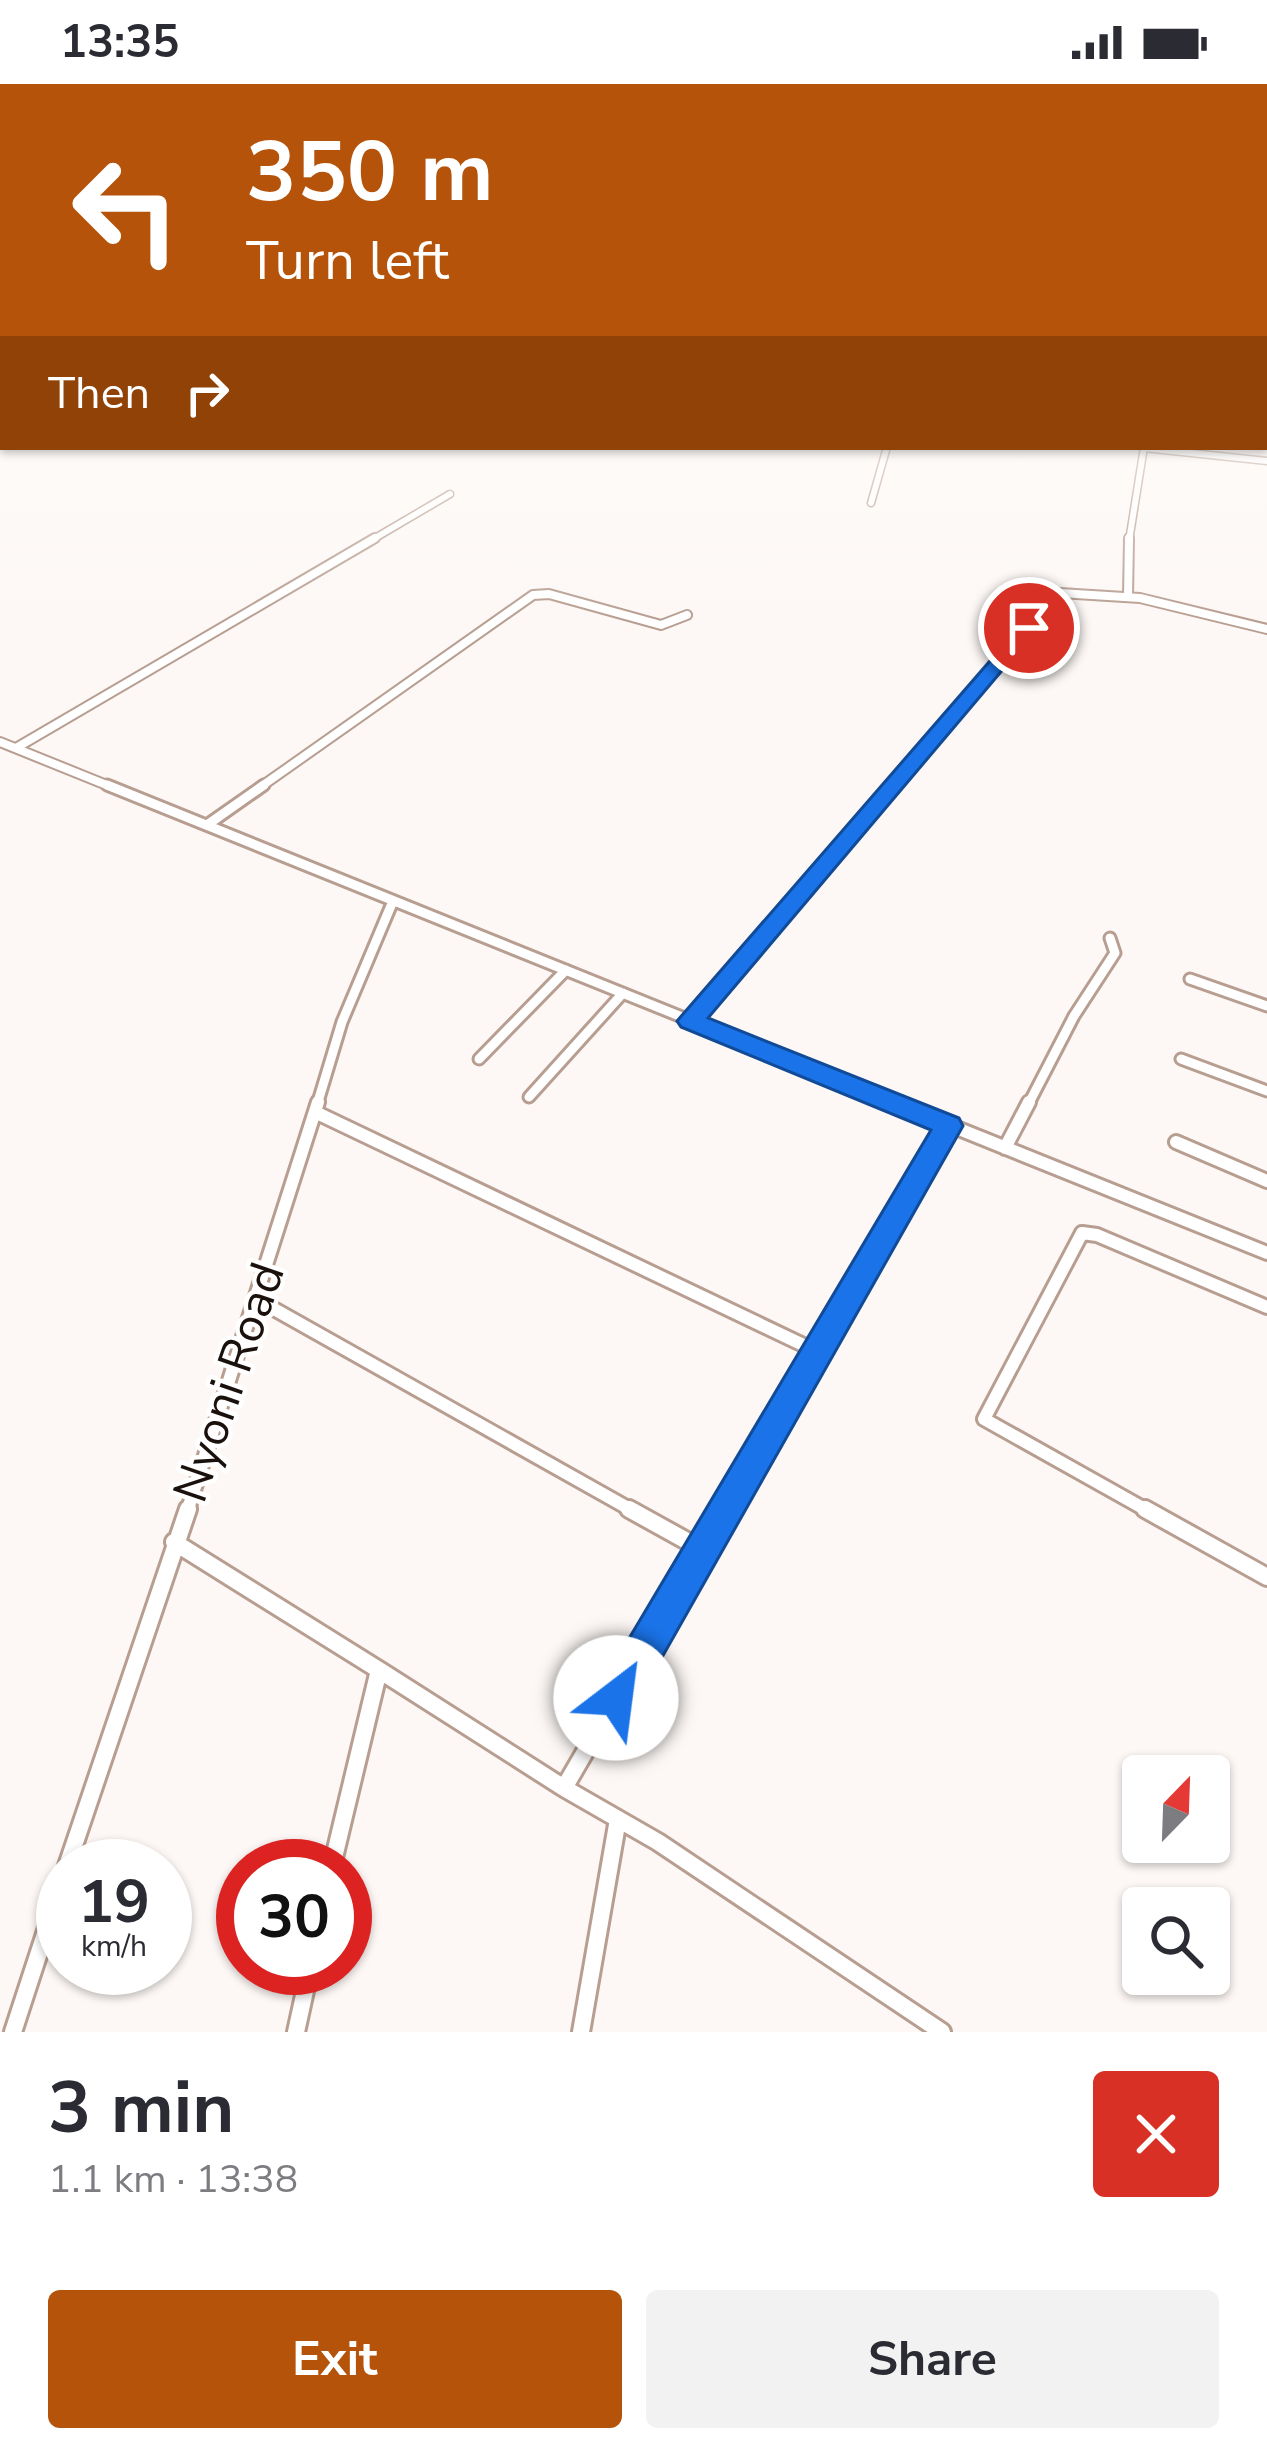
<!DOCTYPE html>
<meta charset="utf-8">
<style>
body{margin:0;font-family:"Nunito Sans",sans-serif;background:#f2f2f3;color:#2b2b33;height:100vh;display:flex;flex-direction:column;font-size:45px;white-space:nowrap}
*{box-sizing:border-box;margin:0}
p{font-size:39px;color:#7c7c81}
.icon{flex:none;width:66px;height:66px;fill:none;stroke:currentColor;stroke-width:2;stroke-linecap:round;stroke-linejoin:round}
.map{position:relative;height:1948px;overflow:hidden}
.side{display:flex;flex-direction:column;background:#fff;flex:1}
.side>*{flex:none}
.banner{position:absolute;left:0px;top:0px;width:1269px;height:366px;box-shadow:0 3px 9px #0004;background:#b45309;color:#fff;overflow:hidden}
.needle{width:78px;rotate:23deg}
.controls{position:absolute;left:1122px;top:1671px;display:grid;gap:24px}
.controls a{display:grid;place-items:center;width:108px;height:108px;border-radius:12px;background:#fff;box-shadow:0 3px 9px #0004;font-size:60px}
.speed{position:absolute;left:36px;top:1755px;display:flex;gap:24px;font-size:60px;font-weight:700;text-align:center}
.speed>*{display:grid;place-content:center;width:156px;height:156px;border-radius:50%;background:#fff;box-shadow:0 3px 9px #0004;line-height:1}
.speed small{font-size:30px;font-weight:400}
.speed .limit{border:18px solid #d22;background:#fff;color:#111}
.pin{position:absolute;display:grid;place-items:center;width:102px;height:102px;color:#fff;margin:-51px;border:6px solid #fff;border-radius:50%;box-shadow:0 3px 12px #0007}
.me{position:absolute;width:132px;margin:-66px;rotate:30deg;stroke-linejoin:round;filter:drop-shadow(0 0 9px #0008)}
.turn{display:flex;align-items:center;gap:42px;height:252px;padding:0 48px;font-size:54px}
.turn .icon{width:156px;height:156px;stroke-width:2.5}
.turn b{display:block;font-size:84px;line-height:102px}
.then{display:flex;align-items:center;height:114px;padding:0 48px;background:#0003;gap:24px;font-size:45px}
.round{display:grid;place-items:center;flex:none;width:126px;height:126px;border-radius:12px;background:#f2f2f3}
.summary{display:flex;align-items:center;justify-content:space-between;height:204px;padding:0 48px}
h1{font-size:72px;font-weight:700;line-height:90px}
.button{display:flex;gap:24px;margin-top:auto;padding:24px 48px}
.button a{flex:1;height:138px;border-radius:12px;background:#b45309;color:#fff;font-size:48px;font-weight:700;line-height:138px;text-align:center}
.button a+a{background:#f2f2f3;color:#2b2b33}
.status{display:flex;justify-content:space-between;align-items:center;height:84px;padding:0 60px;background:#fff;direction:ltr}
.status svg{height:33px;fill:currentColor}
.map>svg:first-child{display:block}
</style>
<div class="status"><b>13:35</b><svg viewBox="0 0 49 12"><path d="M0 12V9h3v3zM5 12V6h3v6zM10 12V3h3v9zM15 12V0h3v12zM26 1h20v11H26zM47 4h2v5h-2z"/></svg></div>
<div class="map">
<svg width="1267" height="1948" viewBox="0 0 1267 1948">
<rect width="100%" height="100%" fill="#fdf8f5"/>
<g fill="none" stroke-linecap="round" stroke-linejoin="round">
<defs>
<path id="minor-far4" d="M1144 364 1267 377
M871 419 887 363
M370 457 450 410
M1129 457 1144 363"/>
<path id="minor-far3" d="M1128 513 1129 454
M0 658 114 704
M16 664 375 454
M259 704 533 511 549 510 661 541 687 531
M892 704 1060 509 1140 514 1267 545"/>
<path id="minor-far2" d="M107 701 900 1021
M207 741 264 701
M1190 895 1267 922
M691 937 894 701
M479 975 566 886
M1181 975 1267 1007
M529 1013 623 909
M317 1021 342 938 393 817
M1028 1021 1074 932 1115 869 1110 854"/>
<path id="minor-far1" d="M892 1018 1267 1169
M315 1028 818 1268
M1176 1058 1267 1097
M1005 1064 1029 1018
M258 1216 635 1428
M187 1428 318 1018
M724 1428 949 1041
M1150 1428 984 1335 1082 1149 1097 1151 1267 1223"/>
<path id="minor" d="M629 1425 703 1466
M726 1425 564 1704 658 1758 942 1948
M1145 1425 1267 1493
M174 1458 379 1586
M67 1782 188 1425
M332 1782 379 1586 564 1704
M13 1948 63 1795
M296 1948 310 1884
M581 1948 618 1735"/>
</defs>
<use href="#minor-far4" stroke="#b89e91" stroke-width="9"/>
<use href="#minor-far3" stroke="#b89e91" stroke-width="12"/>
<use href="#minor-far2" stroke="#b89e91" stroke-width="15"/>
<use href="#minor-far1" stroke="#b89e91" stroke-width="18"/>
<use href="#minor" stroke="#b89e91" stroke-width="22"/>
<use href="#minor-far4" stroke="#fff" stroke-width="6"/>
<use href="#minor-far3" stroke="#fff" stroke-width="8"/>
<use href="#minor-far2" stroke="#fff" stroke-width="9"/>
<use href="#minor-far1" stroke="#fff" stroke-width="12"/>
<use href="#minor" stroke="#fff" stroke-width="16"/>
</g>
<linearGradient id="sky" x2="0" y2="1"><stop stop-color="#82bede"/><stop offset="0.49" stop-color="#fefcfa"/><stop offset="1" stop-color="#fefcfa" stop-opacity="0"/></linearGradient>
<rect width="1267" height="536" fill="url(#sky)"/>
<path fill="#1a73e8" stroke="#114b97" stroke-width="3" d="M1022 540 1038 544 708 934 959 1034 963 1042 631 1628 616 1634 602 1628 597 1614 602 1600 931 1046 681 943 677 937Z"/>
<g text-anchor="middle" stroke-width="9" stroke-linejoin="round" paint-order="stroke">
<g font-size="48" fill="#1a110c" stroke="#fff">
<text transform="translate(228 1298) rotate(-71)" y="17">Nyoni Road</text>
</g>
</g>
</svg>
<div class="controls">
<a><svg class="needle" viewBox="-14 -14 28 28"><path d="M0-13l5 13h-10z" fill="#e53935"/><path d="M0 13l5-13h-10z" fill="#7c7c81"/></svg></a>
<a><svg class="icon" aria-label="search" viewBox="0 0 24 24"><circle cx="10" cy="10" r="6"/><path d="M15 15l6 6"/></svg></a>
</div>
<div class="speed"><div>19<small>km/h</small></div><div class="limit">30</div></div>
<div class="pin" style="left:1029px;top:544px;background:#d93025"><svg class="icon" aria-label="arrive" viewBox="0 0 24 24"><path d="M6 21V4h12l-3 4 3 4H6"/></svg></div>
<svg class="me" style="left:616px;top:1614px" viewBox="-20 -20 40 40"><circle r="19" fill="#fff"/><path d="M0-13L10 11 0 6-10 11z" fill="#1a73e8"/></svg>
<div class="banner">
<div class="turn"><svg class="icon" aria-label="left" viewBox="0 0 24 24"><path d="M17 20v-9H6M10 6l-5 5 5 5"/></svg><div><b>350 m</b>Turn left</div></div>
<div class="then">Then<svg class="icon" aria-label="right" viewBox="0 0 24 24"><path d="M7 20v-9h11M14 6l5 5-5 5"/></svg></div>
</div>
</div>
<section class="side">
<div class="summary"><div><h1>3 min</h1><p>1.1 km · 13:38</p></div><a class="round" style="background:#d93025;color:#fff"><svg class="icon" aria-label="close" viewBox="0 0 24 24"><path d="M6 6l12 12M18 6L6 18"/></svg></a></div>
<div class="button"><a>Exit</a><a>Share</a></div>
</section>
